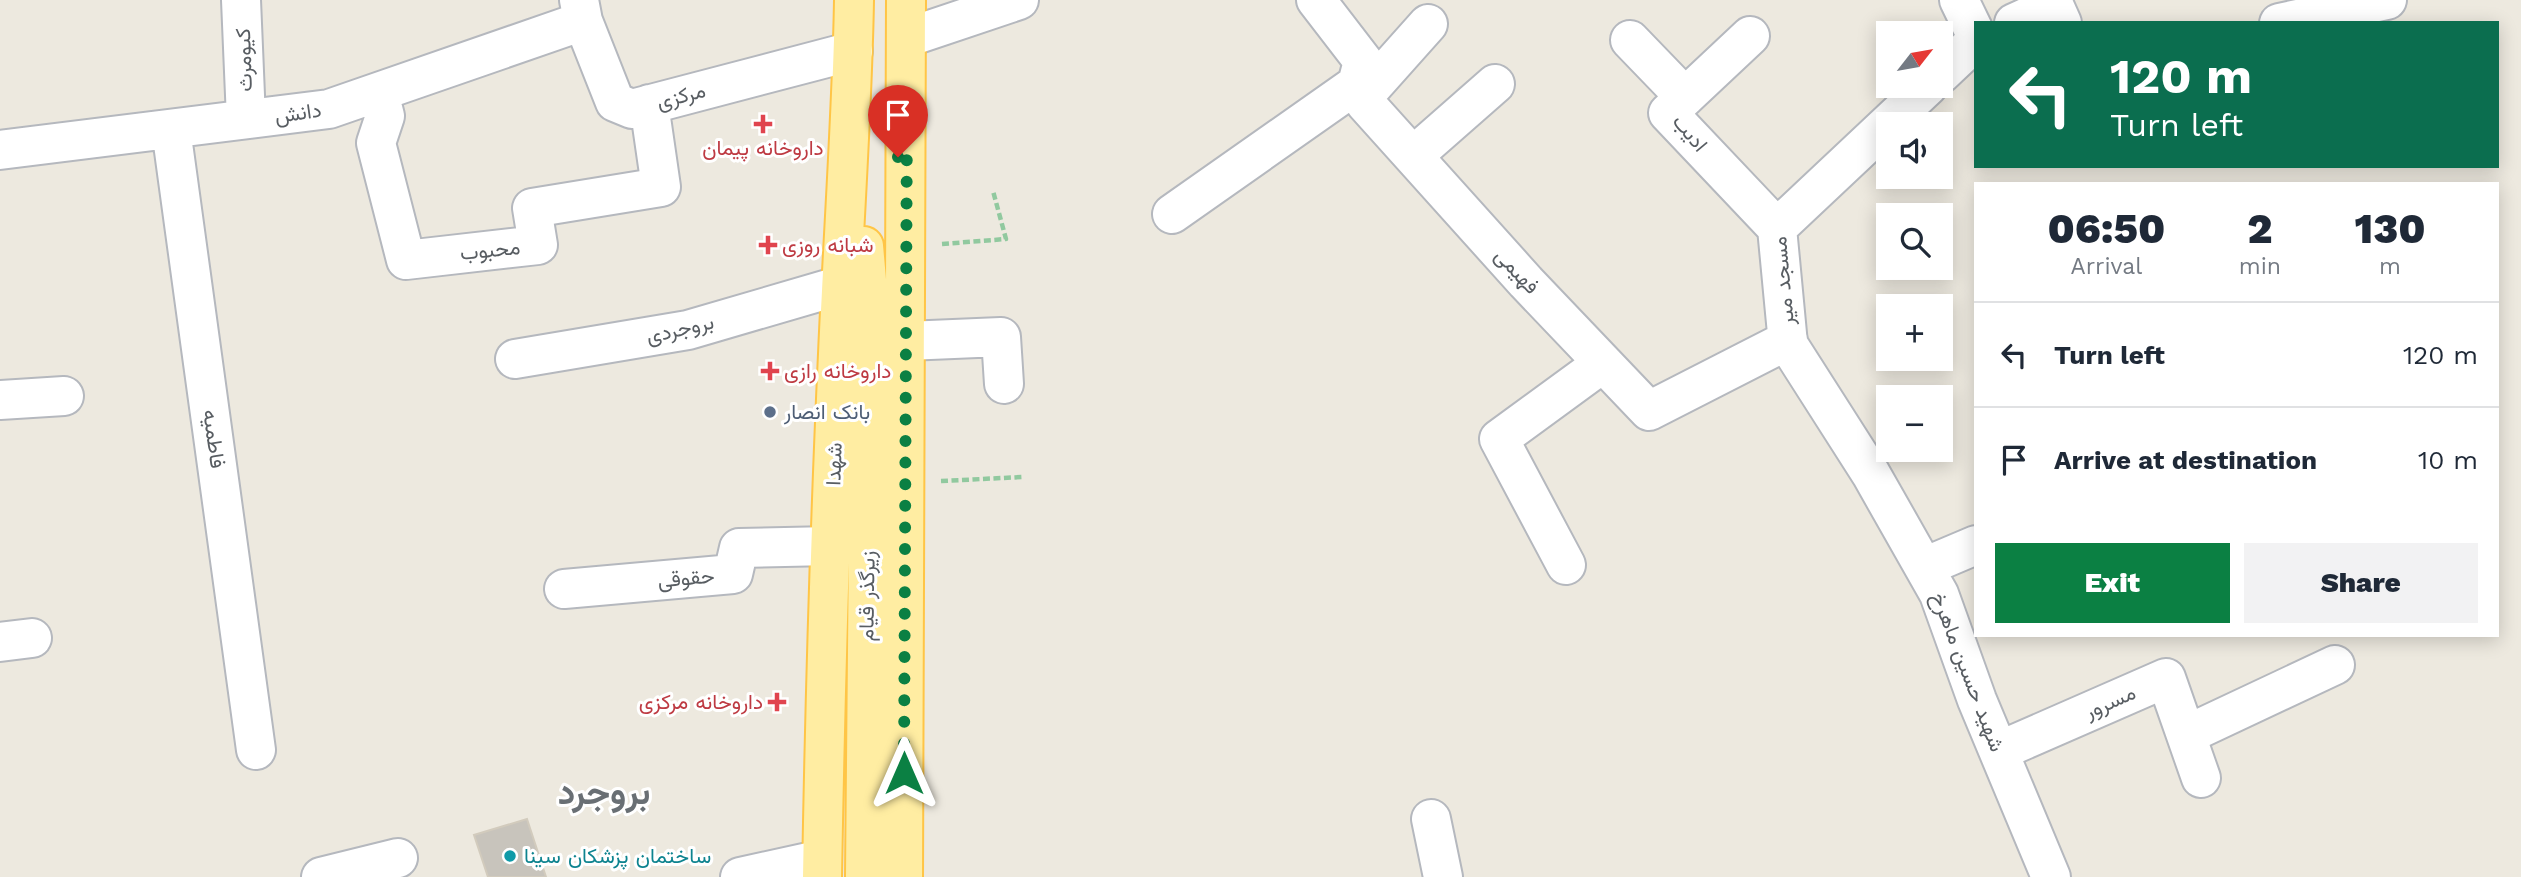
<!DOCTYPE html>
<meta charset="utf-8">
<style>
body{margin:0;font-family:"Work Sans",Vazirmatn,sans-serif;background:#f2f2f3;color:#1f2937;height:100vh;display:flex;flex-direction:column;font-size:26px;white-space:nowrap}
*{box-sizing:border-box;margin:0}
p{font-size:23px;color:#747a83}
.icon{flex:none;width:38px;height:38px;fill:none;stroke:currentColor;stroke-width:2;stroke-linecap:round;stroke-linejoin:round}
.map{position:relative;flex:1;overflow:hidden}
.drawer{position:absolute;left:1974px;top:182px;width:525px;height:455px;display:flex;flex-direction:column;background:#fff;border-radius:0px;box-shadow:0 4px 18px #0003}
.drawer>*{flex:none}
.hud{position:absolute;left:1974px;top:21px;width:525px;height:147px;border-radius:0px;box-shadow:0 4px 18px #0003;background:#0b6e4f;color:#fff;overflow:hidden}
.needle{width:46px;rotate:59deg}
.tools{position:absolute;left:1876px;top:21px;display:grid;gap:14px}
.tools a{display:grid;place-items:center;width:77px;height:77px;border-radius:0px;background:#fff;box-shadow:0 4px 18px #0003;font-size:35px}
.pin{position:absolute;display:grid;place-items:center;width:60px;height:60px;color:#fff;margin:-72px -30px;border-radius:50% 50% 50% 0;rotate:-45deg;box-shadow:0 0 7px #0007}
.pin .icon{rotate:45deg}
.me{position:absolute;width:77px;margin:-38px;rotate:0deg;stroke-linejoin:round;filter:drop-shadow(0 0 5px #0008)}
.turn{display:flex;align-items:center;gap:24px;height:147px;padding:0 21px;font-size:32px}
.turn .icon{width:91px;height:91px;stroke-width:2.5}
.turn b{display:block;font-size:49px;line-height:60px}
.eta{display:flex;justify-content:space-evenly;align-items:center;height:119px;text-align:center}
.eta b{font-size:42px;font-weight:800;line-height:49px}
.button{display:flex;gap:14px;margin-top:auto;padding:14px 21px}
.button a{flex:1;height:80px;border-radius:0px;background:#0b8043;color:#fff;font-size:28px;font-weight:800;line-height:80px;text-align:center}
.button a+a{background:#f2f2f3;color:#1f2937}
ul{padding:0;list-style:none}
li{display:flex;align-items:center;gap:21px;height:105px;padding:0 21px;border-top:2px solid #e0e1e3}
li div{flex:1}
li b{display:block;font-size:26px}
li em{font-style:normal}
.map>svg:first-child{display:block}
</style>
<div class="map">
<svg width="2521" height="877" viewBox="0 0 2521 877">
<rect width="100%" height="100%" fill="#ede9df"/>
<path fill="#c8c4bc" stroke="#d2cbbd" stroke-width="2" d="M527 819 546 877H488L474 835Z"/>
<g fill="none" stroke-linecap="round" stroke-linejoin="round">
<defs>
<path id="minor" d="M241 0 246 119
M579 0 583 21 615 102 632 109 853 51
M1316 0 1363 61 1357 84 1365 103 1526 282 1649 411 1788 340
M1959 0 1976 35
M2014 23 2054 5 2062 23
M2279 23 2387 0
M906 38 1019 0
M1630 40 1685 97 1668 113 1777 228
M1941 74 1976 41
M1928 86 1777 228 1788 344 1871 474 1939 594 1977 700 2051 877
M379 92 385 116 376 143 406 260 538 245 532 208 661 187 649 104
M1685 97 1750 36
M1362 98 1428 24
M171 129 256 750
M0 150 329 109 583 21
M1413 156 1495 84
M1172 214 1357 84
M906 341 1001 337 1004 384
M515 359 688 330 842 285
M0 400 64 396
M1566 565 1499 439 1603 363
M1924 567 1976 545
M564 589 733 574 739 548 831 546
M0 642 32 638
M2186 735 2335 665
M1999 751 2166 678 2201 778
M1431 819 1443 877
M321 877 398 858
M740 877 822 859"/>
<path id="major" d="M864 246 870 314 865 877
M822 877C825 703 830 528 838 354 843 236 852 118 854 0
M903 877 906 0"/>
</defs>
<use href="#minor" stroke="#b5b8be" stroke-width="42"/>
<use href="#major" stroke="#ffc546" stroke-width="42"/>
<path stroke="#91c99f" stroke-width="4.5" stroke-dasharray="7 3.5" stroke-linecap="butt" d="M942 244 1006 239 993 191
M941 481 1023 477"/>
<use href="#minor" stroke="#fff" stroke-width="38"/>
<use href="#major" stroke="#ffeda2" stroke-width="38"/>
</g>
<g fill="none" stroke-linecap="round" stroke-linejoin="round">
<path stroke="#0b8043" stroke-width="12" stroke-dasharray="0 21.6" d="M898 157 907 105 904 773"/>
</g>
<g fill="#e0444e" stroke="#fff" stroke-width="2.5">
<path d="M759.5 113.5h7v7h7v7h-7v7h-7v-7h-7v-7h7z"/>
<path d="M764.5 234.5h7v7h7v7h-7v7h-7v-7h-7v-7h7z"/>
<path d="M766.5 360.5h7v7h7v7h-7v7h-7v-7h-7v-7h7z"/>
<path d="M773.5 691.5h7v7h7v7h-7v7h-7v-7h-7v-7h7z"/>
</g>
<circle fill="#5c6f8a" stroke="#fff" stroke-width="2.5" cx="770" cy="412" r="7"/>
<circle fill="#0f9aa8" stroke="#fff" stroke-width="2.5" cx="510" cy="856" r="7"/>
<g text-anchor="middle" stroke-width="6" stroke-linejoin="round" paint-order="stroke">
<g font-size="21" fill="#585d62" stroke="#fff">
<text transform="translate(244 60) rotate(-92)" y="7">کیومرث</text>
<text transform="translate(681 96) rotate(-15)" y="7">مرکزی</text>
<text transform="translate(298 113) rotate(-8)" y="7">دانش</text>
<text transform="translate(1690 133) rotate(50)" y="7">ادیب</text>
<text transform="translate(490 250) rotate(-6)" y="7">محبوب</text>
<text transform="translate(1517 271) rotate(47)" y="7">فهیمی</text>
<text transform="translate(1783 281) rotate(-95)" y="7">مسجد میر</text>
<text transform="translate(680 329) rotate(-13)" y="7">بروجردی</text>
<text transform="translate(214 439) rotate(82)" y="7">فاطمیه</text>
<text transform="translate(834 464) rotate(-88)" y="7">شهدا</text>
<text transform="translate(686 578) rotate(-5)" y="7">حقوقی</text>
<text transform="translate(867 596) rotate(-89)" y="7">زیرگذر قیام</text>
<text transform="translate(1968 672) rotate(69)" y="7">شهید حسین ماهرخ</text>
<text transform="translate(2110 702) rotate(-24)" y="7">مسرور</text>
</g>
<g font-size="21" fill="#be3a42" stroke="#fff" text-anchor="start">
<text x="763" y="155" text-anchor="middle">داروخانه پیمان</text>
<text x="782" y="252">شبانه روزی</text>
<text x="784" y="378">داروخانه رازی</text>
<text x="763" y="709" text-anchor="end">داروخانه مرکزی</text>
</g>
<g font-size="21" fill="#4e5e75" stroke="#fff" text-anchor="start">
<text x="784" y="419">بانک انصار</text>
</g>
<g font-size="21" fill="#0d838f" stroke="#fff" text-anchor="start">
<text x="524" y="863">ساختمان پزشکان سینا</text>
</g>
<g font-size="35" font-weight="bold" fill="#696f74" stroke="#fff">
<text x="604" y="804">بروجرد</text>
</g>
</g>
</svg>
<div class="tools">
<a><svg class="needle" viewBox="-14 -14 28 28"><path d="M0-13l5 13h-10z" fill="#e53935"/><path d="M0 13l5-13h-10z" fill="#747a83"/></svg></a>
<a><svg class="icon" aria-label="sound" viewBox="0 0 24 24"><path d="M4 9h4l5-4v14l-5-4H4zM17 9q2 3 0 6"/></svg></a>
<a><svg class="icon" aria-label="search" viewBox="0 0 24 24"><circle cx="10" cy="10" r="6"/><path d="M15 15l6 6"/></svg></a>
<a>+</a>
<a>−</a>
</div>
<div class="pin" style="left:898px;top:157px;background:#d93025"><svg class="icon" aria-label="arrive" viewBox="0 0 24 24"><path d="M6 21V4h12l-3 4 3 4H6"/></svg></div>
<svg class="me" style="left:904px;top:773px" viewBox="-20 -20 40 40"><path d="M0-17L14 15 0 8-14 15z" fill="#0b8043" stroke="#fff" stroke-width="4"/></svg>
<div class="hud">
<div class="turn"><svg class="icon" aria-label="left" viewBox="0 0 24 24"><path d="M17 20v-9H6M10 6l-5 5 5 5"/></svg><div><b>120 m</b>Turn left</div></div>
</div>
<section class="drawer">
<div class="eta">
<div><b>06:50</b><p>Arrival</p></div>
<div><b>2</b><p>min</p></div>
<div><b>130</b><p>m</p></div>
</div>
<ul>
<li><svg class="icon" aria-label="left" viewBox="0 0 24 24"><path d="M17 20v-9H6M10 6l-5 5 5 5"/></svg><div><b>Turn left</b></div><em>120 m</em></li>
<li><svg class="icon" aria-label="arrive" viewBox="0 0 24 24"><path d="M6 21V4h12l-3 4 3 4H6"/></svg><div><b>Arrive at destination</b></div><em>10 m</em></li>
</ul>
<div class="button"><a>Exit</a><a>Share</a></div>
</section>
</div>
